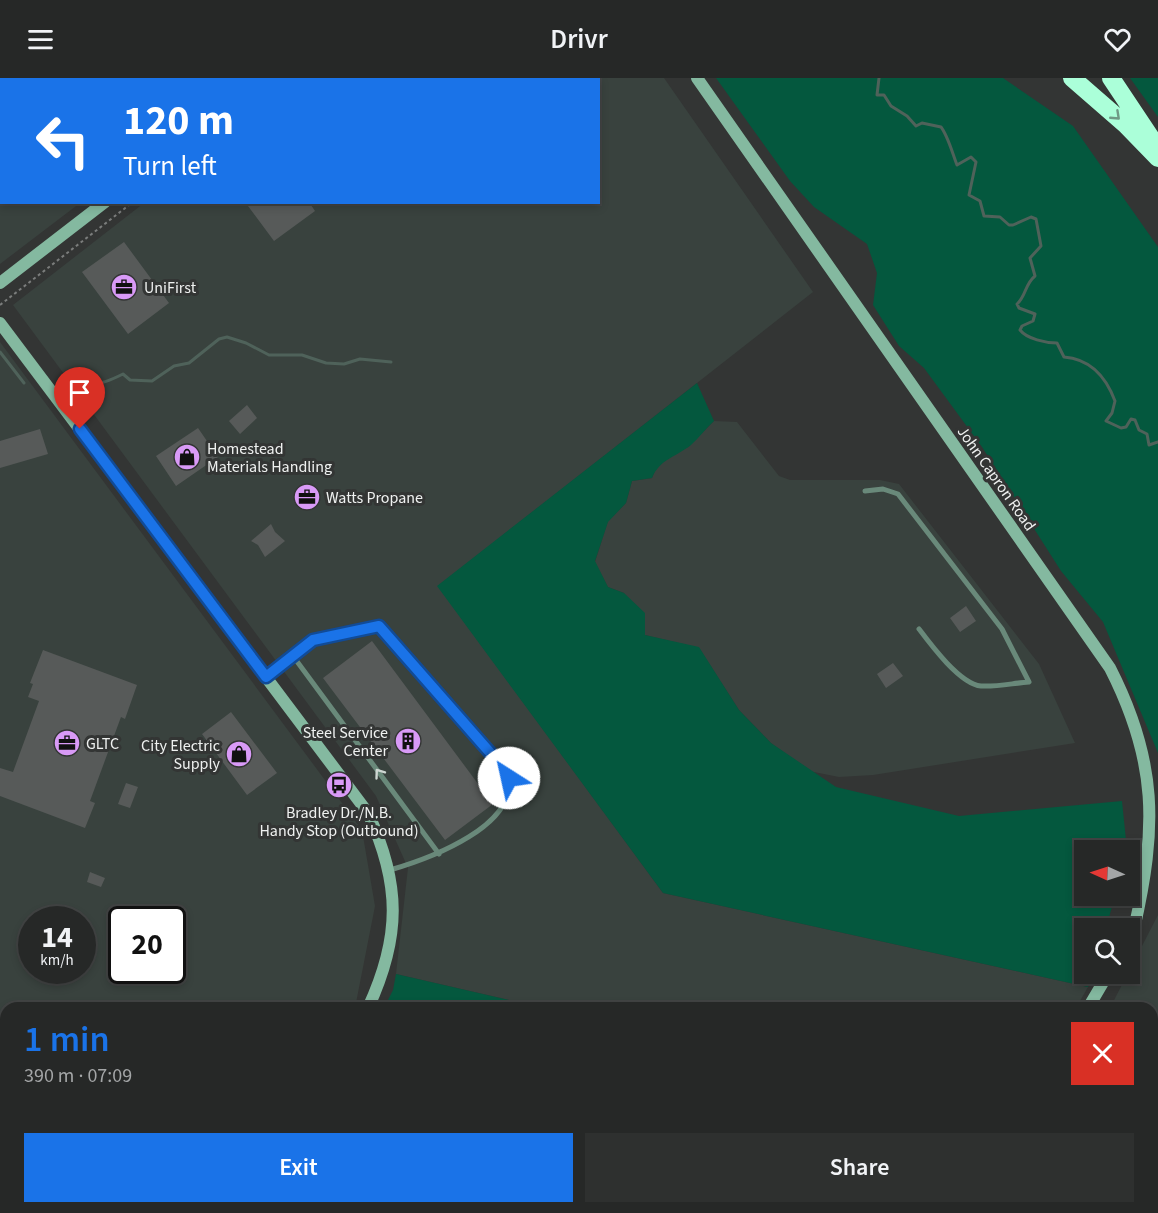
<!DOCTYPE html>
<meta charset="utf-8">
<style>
body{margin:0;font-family:"Source Sans 3",sans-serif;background:#2e302f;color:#f1f3f6;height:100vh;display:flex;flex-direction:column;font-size:22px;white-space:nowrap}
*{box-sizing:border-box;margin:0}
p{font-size:20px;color:#a4a6a7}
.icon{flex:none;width:33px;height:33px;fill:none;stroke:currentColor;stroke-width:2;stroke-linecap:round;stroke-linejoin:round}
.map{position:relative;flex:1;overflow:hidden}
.panel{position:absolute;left:0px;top:924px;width:1158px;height:212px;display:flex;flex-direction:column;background:#262827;border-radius:18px 18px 0 0;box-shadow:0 3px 9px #0003,0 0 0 2px #424444}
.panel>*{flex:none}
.top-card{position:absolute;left:0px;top:0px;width:600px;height:126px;box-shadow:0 3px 9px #0003,0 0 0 2px #424444;background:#1a73e8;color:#fff;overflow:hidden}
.needle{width:39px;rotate:273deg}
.controls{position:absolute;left:1074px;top:762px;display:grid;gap:12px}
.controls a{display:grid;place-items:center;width:66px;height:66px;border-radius:0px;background:#262827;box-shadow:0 3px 9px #0003,0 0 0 2px #424444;font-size:30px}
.speed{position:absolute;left:18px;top:828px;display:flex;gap:12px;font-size:30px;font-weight:700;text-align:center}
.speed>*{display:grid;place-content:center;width:78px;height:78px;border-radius:50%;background:#262827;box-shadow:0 3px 9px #0003,0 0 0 2px #424444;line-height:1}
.speed small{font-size:15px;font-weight:400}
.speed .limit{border:3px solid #111;border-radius:9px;background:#fff;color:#111}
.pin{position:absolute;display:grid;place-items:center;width:51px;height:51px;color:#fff;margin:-62px -26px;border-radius:50% 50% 50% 0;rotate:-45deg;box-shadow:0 0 6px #0007}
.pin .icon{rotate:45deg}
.me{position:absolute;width:66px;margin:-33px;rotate:325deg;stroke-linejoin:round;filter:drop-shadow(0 0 4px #0008)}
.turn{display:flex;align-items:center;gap:21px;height:126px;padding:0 24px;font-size:27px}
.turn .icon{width:78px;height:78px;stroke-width:2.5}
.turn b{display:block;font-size:42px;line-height:51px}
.round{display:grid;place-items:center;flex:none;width:63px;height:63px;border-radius:0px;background:#2e302f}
.head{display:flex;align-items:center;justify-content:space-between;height:102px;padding:0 24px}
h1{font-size:36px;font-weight:600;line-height:45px;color:#1a73e8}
.action{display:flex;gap:12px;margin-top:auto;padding:12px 24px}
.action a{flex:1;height:69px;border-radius:0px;background:#1a73e8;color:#fff;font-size:24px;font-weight:600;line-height:69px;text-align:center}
.action a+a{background:#2e302f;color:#f1f3f6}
header{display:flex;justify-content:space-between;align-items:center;height:78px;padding:0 24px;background:#262827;font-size:27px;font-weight:600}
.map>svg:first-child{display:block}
</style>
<header><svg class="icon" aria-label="menu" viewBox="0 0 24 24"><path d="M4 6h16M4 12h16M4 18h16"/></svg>Drivr<svg class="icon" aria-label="heart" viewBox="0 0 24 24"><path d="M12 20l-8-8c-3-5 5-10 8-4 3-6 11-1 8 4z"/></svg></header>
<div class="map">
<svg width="1158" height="1135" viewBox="0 0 1158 1135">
<rect width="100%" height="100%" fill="#333534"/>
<path fill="#39423e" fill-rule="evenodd" d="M0 0H243L2 2V124L80 125 0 186Z
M304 0H664L813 214 438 508 663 815 1088 909 1076 930H544L396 896 408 790 376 718 13 227 144 125 598 124V2L302 1Z
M0 264 362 752 375 828 355 930H6V1130H271L268 1135H0ZM32 842H82V892H32ZM122 842H172V892H122Z
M714 343 737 344 779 398 790 402H880L899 406 1039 586 1075 665 873 697 839 699 809 693 771 665 739 632 699 570 645 557 624 515 608 509 595 484 608 443 626 425 632 403 652 400 656 390 670 378 690 367Z
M1158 837V1135H992L995 1130H1152V930H1110Z
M299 1130H471V1135H297Z
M622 1130H962L959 1135H620Z"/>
<path fill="#04583e" d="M716 0H1003L1073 48 1158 169V675L1103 544 1061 493 982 369 924 290 899 268 873 227 877 195 867 166 814 129 790 103Z
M1130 0H1158V39Z
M697 305 714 343C706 350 699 360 691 367 676 379 660 381 652 400L632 403 626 425 608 444 595 483 608 509 624 515 645 535V557L699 569 739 632 771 665 836 709 959 738 1122 723 1127 772H1084V818H1115L1106 850H1084V896H1092L1088 909 663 815 437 508Z
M396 896 544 930H384L393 912Z
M471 1130H622L620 1135H471Z"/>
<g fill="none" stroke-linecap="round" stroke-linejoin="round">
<path stroke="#4f625a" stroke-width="3" d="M879 0 877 17H884L891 28 907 38 916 48 922 45 941 49C948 58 953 77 957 87L971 79 976 84 969 117 980 123 984 138 1000 139 1009 147H1013L1031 139 1036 141 1041 168 1030 180 1035 198C1025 206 1026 218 1017 226L1019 230 1035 236 1033 243 1022 248 1020 252C1027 261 1046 265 1057 265L1064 279C1090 281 1106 299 1115 323L1112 335 1106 343 1121 350 1126 349 1131 341 1135 342 1139 352 1147 356 1149 367 1158 364
M0 274 24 305
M71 305C78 304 80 306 86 306 100 307 111 302 123 296L130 302 152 303 174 288 189 285 219 261 227 259 246 265 269 277H302L326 285 344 286 360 281 391 284"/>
</g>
<path fill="#575a59" d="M245 124H309L315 133 274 163Z
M124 164 169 225 128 256 82 194Z
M247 327 257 340 240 356 229 343Z
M198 350 218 379 176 408 156 378Z
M40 351 48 376 0 390V363Z
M310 411 316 418 303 428 298 420Z
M271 446 275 454 285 463 265 479 258 467 251 463Z
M966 528 976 543 960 554 950 540Z
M372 563 493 726 445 762 323 600Z
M43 572 137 607 125 641 121 639 90 723 95 725 85 750 0 718V690L13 694 39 623 28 619 33 606 30 605Z
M893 585 903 598 886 610 877 596Z
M231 634 277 695 247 717 202 656Z
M126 705 138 709 130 730 118 726Z
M90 794 105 800 101 809 87 804Z"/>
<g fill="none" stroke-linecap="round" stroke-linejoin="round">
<path stroke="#7b7d7c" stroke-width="2" stroke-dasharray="3 3" stroke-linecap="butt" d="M291 2 293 0
M0 227 133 124"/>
<path stroke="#69897a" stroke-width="5" d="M75 0 76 2
M206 0 207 2
M865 413 883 411 898 416 1002 551 1029 604C1014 605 997 609 981 608 960 606 931 567 919 551
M293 578 439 776
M267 598 313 562 379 548 507 695C523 747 428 781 390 792
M840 1130 850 1135
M676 1135 679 1130
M789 1135 792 1130
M1023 1135 1025 1130"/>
<path stroke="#84b9a0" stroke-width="12" d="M697 0 1110 590C1158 684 1157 750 1134 851L1130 858
M263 2 264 0
M0 205 105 124
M0 245 368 735C401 806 401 859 368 930
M1088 930 1108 896
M280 1135 282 1130
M968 1135 972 1130"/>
<path stroke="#abffd9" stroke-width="18" d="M1072 0 1126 47 1158 80
M1111 0 1155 66"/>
</g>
<defs><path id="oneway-chevron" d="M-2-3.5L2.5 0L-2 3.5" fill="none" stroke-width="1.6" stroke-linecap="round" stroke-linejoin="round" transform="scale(1.5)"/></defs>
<use stroke="#6f9a86" href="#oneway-chevron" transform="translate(1116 38) rotate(43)"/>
<use stroke="#ced7d2" href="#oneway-chevron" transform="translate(379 695) rotate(-126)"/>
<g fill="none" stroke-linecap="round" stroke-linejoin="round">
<defs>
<path id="route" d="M80 351 266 599 313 562 379 548 507 694 509 700"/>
</defs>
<use href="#route" stroke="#114b97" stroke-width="15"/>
<use href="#route" stroke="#1a73e8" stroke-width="10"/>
</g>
<defs>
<symbol id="office-disc" viewBox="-11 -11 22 22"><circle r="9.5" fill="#d99af7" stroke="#333534"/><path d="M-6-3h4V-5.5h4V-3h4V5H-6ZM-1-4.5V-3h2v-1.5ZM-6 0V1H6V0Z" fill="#111"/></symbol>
<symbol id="shop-disc" viewBox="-11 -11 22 22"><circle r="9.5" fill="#d99af7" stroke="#333534"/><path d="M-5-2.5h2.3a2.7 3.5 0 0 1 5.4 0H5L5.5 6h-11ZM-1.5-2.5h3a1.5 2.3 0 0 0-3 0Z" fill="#111"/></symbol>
<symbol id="building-disc" viewBox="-11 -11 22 22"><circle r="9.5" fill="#d99af7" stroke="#333534"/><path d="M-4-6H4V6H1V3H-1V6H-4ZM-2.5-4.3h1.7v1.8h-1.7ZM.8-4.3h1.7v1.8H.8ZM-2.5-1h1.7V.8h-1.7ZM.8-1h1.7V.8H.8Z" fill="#111"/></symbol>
<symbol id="bus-disc" viewBox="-11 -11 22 22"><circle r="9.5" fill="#d99af7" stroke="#333534"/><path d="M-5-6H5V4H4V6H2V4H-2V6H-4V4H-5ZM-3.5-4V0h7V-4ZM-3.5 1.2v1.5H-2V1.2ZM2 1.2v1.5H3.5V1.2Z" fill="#111"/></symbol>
</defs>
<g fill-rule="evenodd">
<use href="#office-disc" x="109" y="194" width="30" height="30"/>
<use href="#shop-disc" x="172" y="364" width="30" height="30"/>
<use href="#office-disc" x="292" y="404" width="30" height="30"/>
<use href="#building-disc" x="393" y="648" width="30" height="30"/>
<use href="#office-disc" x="52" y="650" width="30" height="30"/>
<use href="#shop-disc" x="224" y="661" width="30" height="30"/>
<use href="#bus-disc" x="324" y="692" width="30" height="30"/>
</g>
<g text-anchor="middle" stroke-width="6" stroke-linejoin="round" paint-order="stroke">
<g font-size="16" fill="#eff1f0" stroke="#333534" text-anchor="start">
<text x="144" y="215">UniFirst</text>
<text x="207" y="376">Homestead<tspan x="207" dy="18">Materials Handling</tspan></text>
<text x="326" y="425">Watts Propane</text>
<text x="388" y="660" text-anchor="end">Steel Service<tspan x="388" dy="18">Center</tspan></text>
<text x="86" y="671">GLTC</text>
<text x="220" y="673" text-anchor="end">City Electric<tspan x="220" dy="18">Supply</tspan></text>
<text x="339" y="740" text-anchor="middle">Bradley Dr./N.B.<tspan x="339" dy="18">Handy Stop (Outbound)</tspan></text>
</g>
<g font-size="16" fill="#eff1f0" stroke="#333534">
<text transform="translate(997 400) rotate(55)" y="6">John Capron Road</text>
</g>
</g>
</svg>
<div class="controls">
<a><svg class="needle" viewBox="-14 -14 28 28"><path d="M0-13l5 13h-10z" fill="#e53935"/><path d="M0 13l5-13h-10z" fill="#a4a6a7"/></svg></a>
<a><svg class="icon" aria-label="search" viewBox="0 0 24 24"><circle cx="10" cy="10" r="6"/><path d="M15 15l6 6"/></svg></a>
</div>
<div class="speed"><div>14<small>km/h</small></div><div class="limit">20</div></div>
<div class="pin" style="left:80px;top:351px;background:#d93025"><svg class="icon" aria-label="arrive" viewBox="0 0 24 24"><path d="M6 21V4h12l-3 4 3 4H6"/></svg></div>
<svg class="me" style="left:509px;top:700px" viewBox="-20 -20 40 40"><circle r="19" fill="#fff"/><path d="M0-13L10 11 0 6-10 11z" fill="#1a73e8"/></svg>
<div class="top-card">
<div class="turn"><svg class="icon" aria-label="left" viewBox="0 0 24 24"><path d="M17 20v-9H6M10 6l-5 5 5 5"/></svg><div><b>120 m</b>Turn left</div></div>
</div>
<section class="panel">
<div class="head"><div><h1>1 min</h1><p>390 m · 07:09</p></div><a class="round" style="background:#d93025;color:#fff"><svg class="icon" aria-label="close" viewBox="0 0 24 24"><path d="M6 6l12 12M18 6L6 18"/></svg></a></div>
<div class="action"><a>Exit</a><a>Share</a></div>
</section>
</div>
